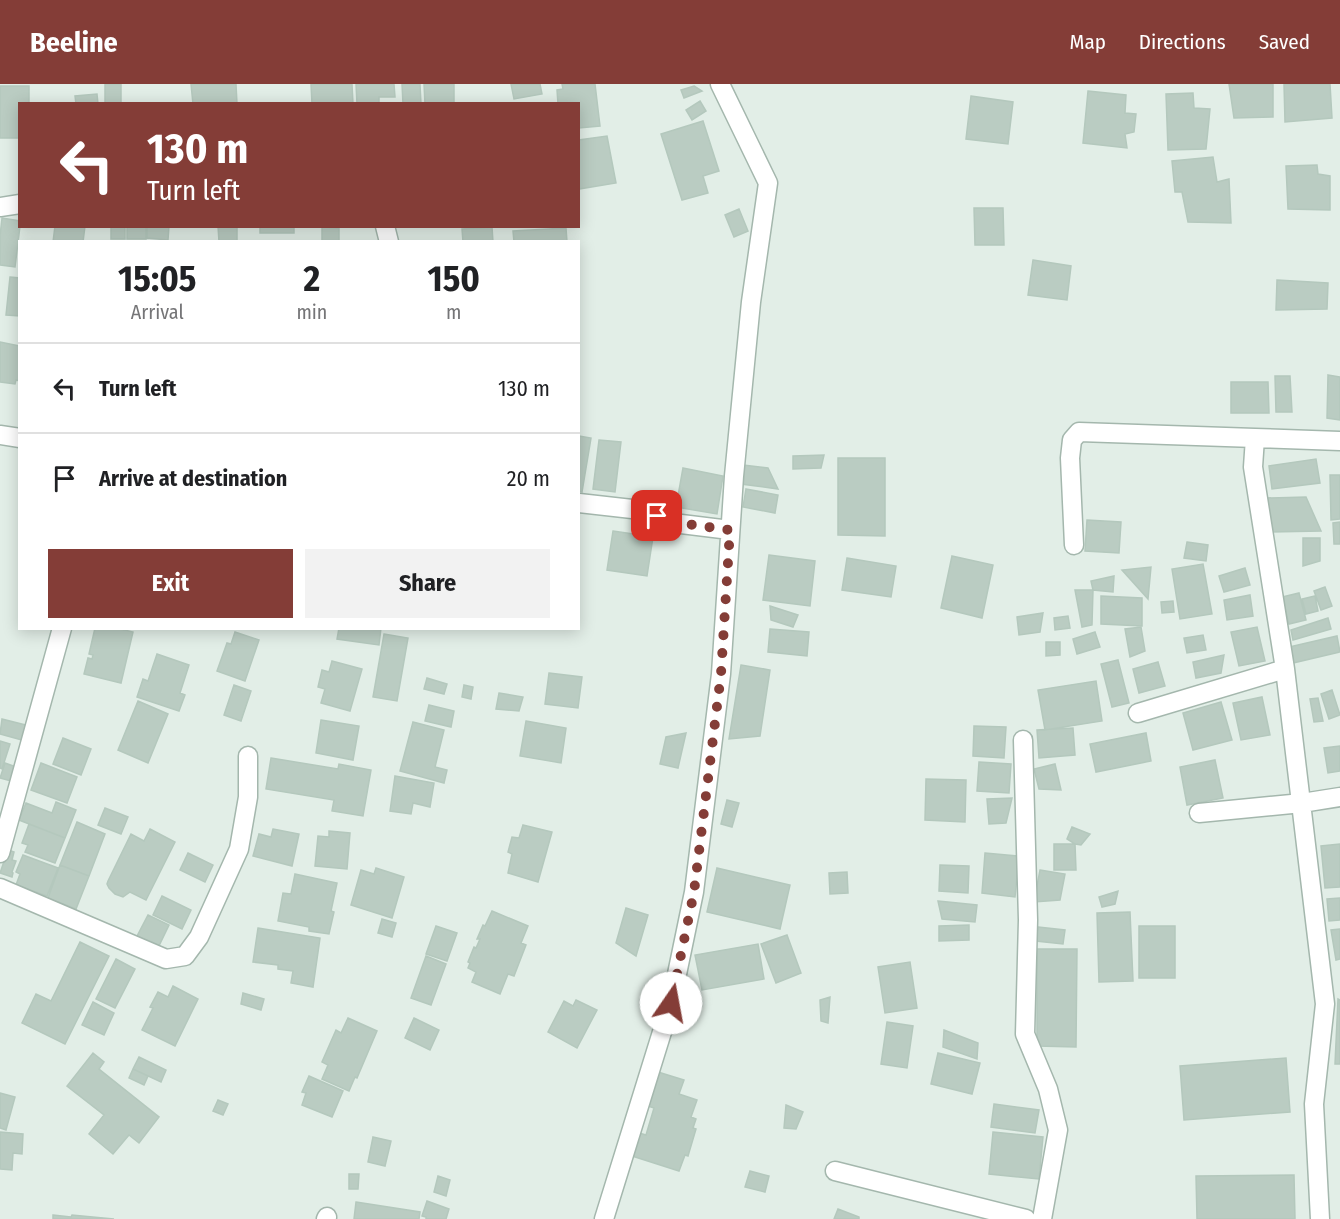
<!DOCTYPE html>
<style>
body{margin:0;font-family:"Fira Sans Condensed",sans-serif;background:#f2f2f2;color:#202124;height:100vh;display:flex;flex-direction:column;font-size:22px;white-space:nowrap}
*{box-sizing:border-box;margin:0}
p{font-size:20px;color:#757577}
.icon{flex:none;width:33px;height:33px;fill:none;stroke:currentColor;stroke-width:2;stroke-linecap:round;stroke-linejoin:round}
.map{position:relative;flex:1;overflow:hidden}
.sheet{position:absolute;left:18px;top:156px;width:562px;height:390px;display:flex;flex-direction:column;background:#fff;border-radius:0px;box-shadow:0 3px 15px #0003}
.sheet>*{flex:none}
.top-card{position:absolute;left:18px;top:18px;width:562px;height:126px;border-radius:0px;box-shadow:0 3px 15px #0003;background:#843d37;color:#fff;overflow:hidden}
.pin{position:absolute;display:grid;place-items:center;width:51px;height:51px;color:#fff;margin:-26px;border-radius:12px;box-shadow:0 3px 9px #0006}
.me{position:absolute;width:66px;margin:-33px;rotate:12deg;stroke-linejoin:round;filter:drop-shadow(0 0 4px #0008)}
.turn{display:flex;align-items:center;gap:21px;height:126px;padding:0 30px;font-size:27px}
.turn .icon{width:78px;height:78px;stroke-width:2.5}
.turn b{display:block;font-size:42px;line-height:51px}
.eta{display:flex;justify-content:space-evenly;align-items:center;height:102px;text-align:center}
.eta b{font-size:36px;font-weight:700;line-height:42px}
.cta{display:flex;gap:12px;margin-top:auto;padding:12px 30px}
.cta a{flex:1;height:69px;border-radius:0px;background:#843d37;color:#fff;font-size:24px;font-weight:700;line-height:69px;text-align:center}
.cta a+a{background:#f2f2f2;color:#202124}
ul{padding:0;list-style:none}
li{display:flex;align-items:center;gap:18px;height:90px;padding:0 30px;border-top:2px solid #e0e0e0}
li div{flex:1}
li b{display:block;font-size:22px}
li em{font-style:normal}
header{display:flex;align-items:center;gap:36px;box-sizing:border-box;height:84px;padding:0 30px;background:#843d37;color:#fff}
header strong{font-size:28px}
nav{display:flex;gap:33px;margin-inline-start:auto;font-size:21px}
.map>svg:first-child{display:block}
</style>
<header>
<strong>Beeline</strong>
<nav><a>Map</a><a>Directions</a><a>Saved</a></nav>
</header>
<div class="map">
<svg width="1340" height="1135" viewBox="0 0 1340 1135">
<rect width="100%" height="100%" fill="#e2eee7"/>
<path fill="#baccc2" stroke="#b4c8bd" stroke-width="1.5" d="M105 0H121V20H105Z
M191 0H236L237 20H193Z
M311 0H352L353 20H312Z
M356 0H394L395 13H379V20H357Z
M402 0H420L421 20H403Z
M424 0H454V20H425Z
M511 0H540L542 10 514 15Z
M562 0H595L600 42 579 44V20H558L557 6 563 5Z
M1229 0H1273V33L1234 34Z
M1284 0H1330L1332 34 1285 38Z
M0 2H29V20H20V54H0Z
M694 2 702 7 684 14 681 6Z
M1088 7 1126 11 1125 29 1136 30 1134 48 1125 50 1127 64 1083 59Z
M1193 9 1194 24 1210 25 1206 65 1168 66 1166 10Z
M97 10 98 20H76L75 12Z
M971 12 1013 18 1008 60 966 55Z
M700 17 706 27 692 36 686 26Z
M703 37 719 87 703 92 708 109 682 116 661 50Z
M607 52 616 99 579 105V56Z
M1213 73 1217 98 1229 95 1231 139 1188 138 1182 108H1175L1172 77Z
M1317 81 1318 90 1330 92V126L1288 125 1286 82Z
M974 124H1003L1004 161H975Z
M739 125 748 147 734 153 725 131Z
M2 134 20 137V142L15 183 0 181V152Z
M55 142H85L83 158H53Z
M111 142H125V155H111Z
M127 142H146V155H127Z
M147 142H169L168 156 147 154Z
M218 142H237V158H219Z
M260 142H294V149H260Z
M322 143 339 144V158H322Z
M492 143 493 158H463L462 145Z
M566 144 567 158H514L513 147Z
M1033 176 1071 182 1067 216 1028 211Z
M10 193 20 194V232L6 231Z
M1277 196 1328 199 1327 225 1276 226Z
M0 258 20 262V297L16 296 15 300 0 298Z
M1328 291 1340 293V336L1327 334Z
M1275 292H1290L1292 328H1276Z
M1231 298H1268L1269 329H1231Z
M579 352 591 354 582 408 579 407Z
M599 356 621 358 615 408 593 405Z
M824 371 821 384 793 385V372Z
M838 374H885V452L838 451Z
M1316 375 1320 399 1272 405 1269 382Z
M743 381 768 384 778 405 741 400Z
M683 384 723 392 717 430 676 423Z
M1330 391H1340V435L1331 436Z
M746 405 778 411 775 429 743 423Z
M1306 413 1321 447 1268 448 1267 414Z
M1087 436 1121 438 1119 469 1085 467Z
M1340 438V460H1334L1333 439Z
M613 447 653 453 647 492 607 486Z
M1303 454H1320V477L1303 482Z
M1187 458 1208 461 1206 477 1184 474Z
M769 471 815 477 810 522 763 516Z
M952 472 993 481 982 534 941 524Z
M847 474 896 482 891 513 842 506Z
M1203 480 1212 530 1180 535 1172 485Z
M1151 483 1148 515 1122 486Z
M1245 484 1250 501 1224 508 1219 492Z
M1114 492 1113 508 1093 506 1091 497Z
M1325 503 1332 522 1321 526 1314 507Z
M1075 506H1093L1092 541 1082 543Z
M1299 509 1306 536 1289 540 1282 513Z
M1250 511 1253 532 1227 536 1224 516Z
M1101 512 1142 514V542L1101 540Z
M1315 512 1318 527 1306 530 1302 515Z
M1173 517 1174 528 1162 529 1161 518Z
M770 522 798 531 793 543 771 536Z
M1043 529 1040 548 1019 551 1017 533Z
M1068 532 1070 544 1055 546 1054 534Z
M1328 534 1331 545 1293 556 1291 546Z
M1141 543 1145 567 1130 573 1125 545Z
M1257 543 1265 577 1239 582 1231 548Z
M95 544H116L133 548 121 599 84 590 88 574 92 575 93 571 89 570Z
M339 544H381L379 561 337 555Z
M770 545 809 548 807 572 768 568Z
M235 548 259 556 245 597 217 587 227 559 231 560Z
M1095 548 1100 563 1077 570 1073 555Z
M384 550 408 554 397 617 373 613Z
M1203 551 1206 566 1187 569 1184 554Z
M1337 552 1340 568 1293 579 1289 563Z
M1046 558H1060V571L1046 572Z
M157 570 189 581 180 609 185 611 179 627 137 613 143 595 148 597Z
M1224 571 1221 589 1196 594 1193 578Z
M1118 576 1129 619 1112 623 1101 580Z
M332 577 362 585 350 627 321 619 325 605 318 603 322 586 329 588Z
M1158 578 1165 602 1139 609 1133 585Z
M741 581 770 586 760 652 729 655Z
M549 589 582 593 578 624 545 620Z
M427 594 447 600 444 610 424 605Z
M1096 597 1102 637 1045 646 1038 606Z
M234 601 251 607 241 637 224 631Z
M464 601 473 603 471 615 462 613Z
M1332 606 1340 631 1329 635 1321 610Z
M499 609 523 613 519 627 496 625Z
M1262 613 1270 651 1241 656 1233 619Z
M1318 614 1323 637 1314 638 1310 615Z
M138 617 168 630 148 679 118 666Z
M1221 618 1232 656 1193 666 1183 629Z
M429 621 454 627 451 643 425 637Z
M2 635 26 641 22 656 0 650Z
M321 636 359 642 353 676 316 669Z
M526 637 566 644 561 679 520 672Z
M413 638 444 646 435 683 447 686 444 699 400 687Z
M974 642 1006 643 1004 674 973 672Z
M1073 644 1075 671 1039 674 1037 646Z
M686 649 678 684 660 680 666 653Z
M1146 649 1151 677 1096 688 1090 660Z
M63 654 91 665 81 691 53 680Z
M0 657 10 660 2 685 0 684Z
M1340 662V687L1328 689 1324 664Z
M271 674 338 685 339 680 371 686 363 732 332 727 334 716 266 705Z
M1215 676 1223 714 1187 721 1180 683Z
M979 678 1011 680 1009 709 977 707Z
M5 679 19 684 15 698 0 694Z
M41 679 77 693 67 719 31 706Z
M1055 680 1061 706 1039 705 1034 685Z
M395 692 434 699 430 723 413 719 411 730 390 727Z
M926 695 966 696 965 738 925 736Z
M1012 714 1006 739 989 740 987 715Z
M727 716 739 719 732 743 721 740Z
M56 718 76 726 65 754 19 736 26 719 52 729Z
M105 724 128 733 121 750 98 741Z
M77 738 105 750 89 792 60 781Z
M29 740 65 754 55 779 25 768 28 761 22 759Z
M523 741 552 748 538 798 508 789 512 770 508 768 512 753 519 754Z
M1072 743 1090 750 1081 761 1075 760 1067 755Z
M150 745 175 758 146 816 130 808 123 813 115 810 109 804 107 800 108 797 131 750 144 757Z
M273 745 299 750 292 782 253 772 259 750 271 753Z
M329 747 350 749 347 785 315 782 318 752 329 753Z
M1054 760H1075L1076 786H1054Z
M1340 760V803L1325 804 1321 762Z
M8 766 14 768 12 776 16 777 12 788 13 789 12 793 0 789Z
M188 769 213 781 205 798 180 786Z
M985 769 1019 772 1015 813 982 809Z
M23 771 58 784 47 812 16 801 20 790 16 788Z
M60 781 89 792 76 825 48 814Z
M940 781 969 782 968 809 939 807Z
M376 784 404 793 392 834 351 821 361 786 374 790Z
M717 784 790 801 780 845 707 828Z
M1040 786 1065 790 1060 816 1034 818Z
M847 788 848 809 830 810 829 789Z
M295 790 337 799 331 827 334 828 329 850 309 847V843L278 837 283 809 291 810Z
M1118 807 1115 820 1102 823 1099 813Z
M162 812 191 826 182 845 153 831Z
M1340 814V836L1329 837 1327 815Z
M938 817 977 821 975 838 942 835Z
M626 824 648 831 636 872 616 859Z
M492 827 528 842 521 859 526 861 514 892 508 890 500 910 472 898 476 888 468 884 470 879 468 878 474 863 476 864 480 855H477L483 841 485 842Z
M1130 828 1133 897 1099 898 1097 829Z
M148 831 169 841 156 868 134 858Z
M382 835 396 839 392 853 378 849Z
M969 841V856L939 857V842Z
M436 842 457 849 447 877 426 870Z
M1139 842H1175V894H1139Z
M1038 843 1065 846 1063 860 1036 857Z
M258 844 320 854 313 903 291 899 293 887 278 885V881L253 878Z
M1340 845V875L1336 876 1331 846Z
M787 851 801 889 776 899 761 860Z
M80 858 109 872 65 960 22 939 36 910 51 917Z
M758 860 764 895 702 906 695 871Z
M1037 865H1077L1076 963 1037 962Z
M426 872 446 880 431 921 411 914Z
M116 875 135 885 115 924 96 915Z
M910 878 917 924 885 929 878 883Z
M173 902 198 915 175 962 142 946 153 924 150 923 158 908 168 913Z
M243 909 264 915 261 926 241 920Z
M830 913 828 939 821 937 820 916Z
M1338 915 1340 916V980H1335Z
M576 916 597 926 577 964 548 948 564 917 573 922Z
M93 918 114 929 104 951 82 941Z
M348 934 377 947 357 994 355 993 349 1007 322 995 328 981 322 978 336 946 341 949Z
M414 934 439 946 430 966 405 954Z
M887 938 913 942 907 984 881 980Z
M944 946 978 959 977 975 943 963Z
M93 969 104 978 99 985 159 1033 139 1059 129 1051 113 1070 89 1050 104 1031 67 1002Z
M938 969 980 979 972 1010 931 1000Z
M139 973 166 986 161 998 133 985Z
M1286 974 1290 1028 1184 1036 1180 982Z
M133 985 148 992 144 1001 129 994Z
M658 988 684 996 679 1010 697 1016 691 1033 696 1035 693 1044 696 1045 688 1072 685 1071 679 1087 632 1072 639 1049 646 1051 654 1024 648 1022Z
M309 992 343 1007 332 1033 302 1021 306 1009 302 1008Z
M0 1009 15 1013 6 1046 0 1044Z
M218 1016 228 1020 223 1031 213 1027Z
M994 1020 1039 1026 1035 1049 991 1043Z
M786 1021 803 1028 796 1045 784 1044Z
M0 1048 23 1050 22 1070 13 1069 12 1086 0 1085Z
M993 1048 1043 1053 1039 1095 989 1090Z
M373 1053 391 1057 385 1082 368 1078Z
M750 1087 769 1092 765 1108 745 1103Z
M349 1090H359L358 1105H349Z
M1294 1091 1295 1135H1197L1196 1092Z
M438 1092 450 1096 446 1112 434 1108Z
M427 1117 449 1125 446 1135H426V1133L422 1132Z
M356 1118 420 1128 419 1135H354Z
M838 1125 859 1133V1135H834Z
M53 1131 71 1133 72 1131 114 1135H53Z"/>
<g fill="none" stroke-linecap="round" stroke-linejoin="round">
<defs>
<path id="minor" d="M0 123 20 120
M385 142 389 158
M0 351 20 354
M579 419 641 426 673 439 730 446
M1074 461 1070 374 1072 356 1079 348 1255 354
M1138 629 1285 585
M1023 656 1028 836 1025 950 1048 1005 1058 1046 1042 1135
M1199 729 1302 719 1340 713
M0 769 62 544
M0 804 166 875 185 872 199 853 239 765 248 713V672
M835 1087 1026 1135
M326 1135 327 1133
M604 1135 671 919 694 808 721 590 734 392 751 218 768 99 720 0
M1320 1135 1314 1020 1325 920 1285 585 1253 383 1255 354 1340 357"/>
</defs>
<use href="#minor" stroke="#a4b7ad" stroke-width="21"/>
<use href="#minor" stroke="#fff" stroke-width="18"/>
</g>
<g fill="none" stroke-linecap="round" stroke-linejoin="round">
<path stroke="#843d37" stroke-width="10" stroke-dasharray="0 18" d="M657 432 673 438 730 446 721 590 694 808 671 919"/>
</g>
</svg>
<div class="pin" style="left:657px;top:432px;background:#d93025"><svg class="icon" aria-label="arrive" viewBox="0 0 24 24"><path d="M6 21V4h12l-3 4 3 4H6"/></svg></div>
<svg class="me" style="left:671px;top:919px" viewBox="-20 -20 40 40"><circle r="19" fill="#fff"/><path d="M0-13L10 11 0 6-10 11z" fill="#843d37"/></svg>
<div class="top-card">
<div class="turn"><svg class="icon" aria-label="left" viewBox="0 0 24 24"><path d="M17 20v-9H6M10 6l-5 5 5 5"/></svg><div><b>130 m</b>Turn left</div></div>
</div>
<section class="sheet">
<div class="eta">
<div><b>15:05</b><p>Arrival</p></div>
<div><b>2</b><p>min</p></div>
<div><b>150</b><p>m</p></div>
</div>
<ul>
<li><svg class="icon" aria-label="left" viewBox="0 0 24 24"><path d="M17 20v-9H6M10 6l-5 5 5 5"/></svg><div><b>Turn left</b></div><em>130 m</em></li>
<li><svg class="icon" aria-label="arrive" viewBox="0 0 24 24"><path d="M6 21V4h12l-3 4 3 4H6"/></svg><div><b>Arrive at destination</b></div><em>20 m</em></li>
</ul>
<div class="cta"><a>Exit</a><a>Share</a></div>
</section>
</div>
